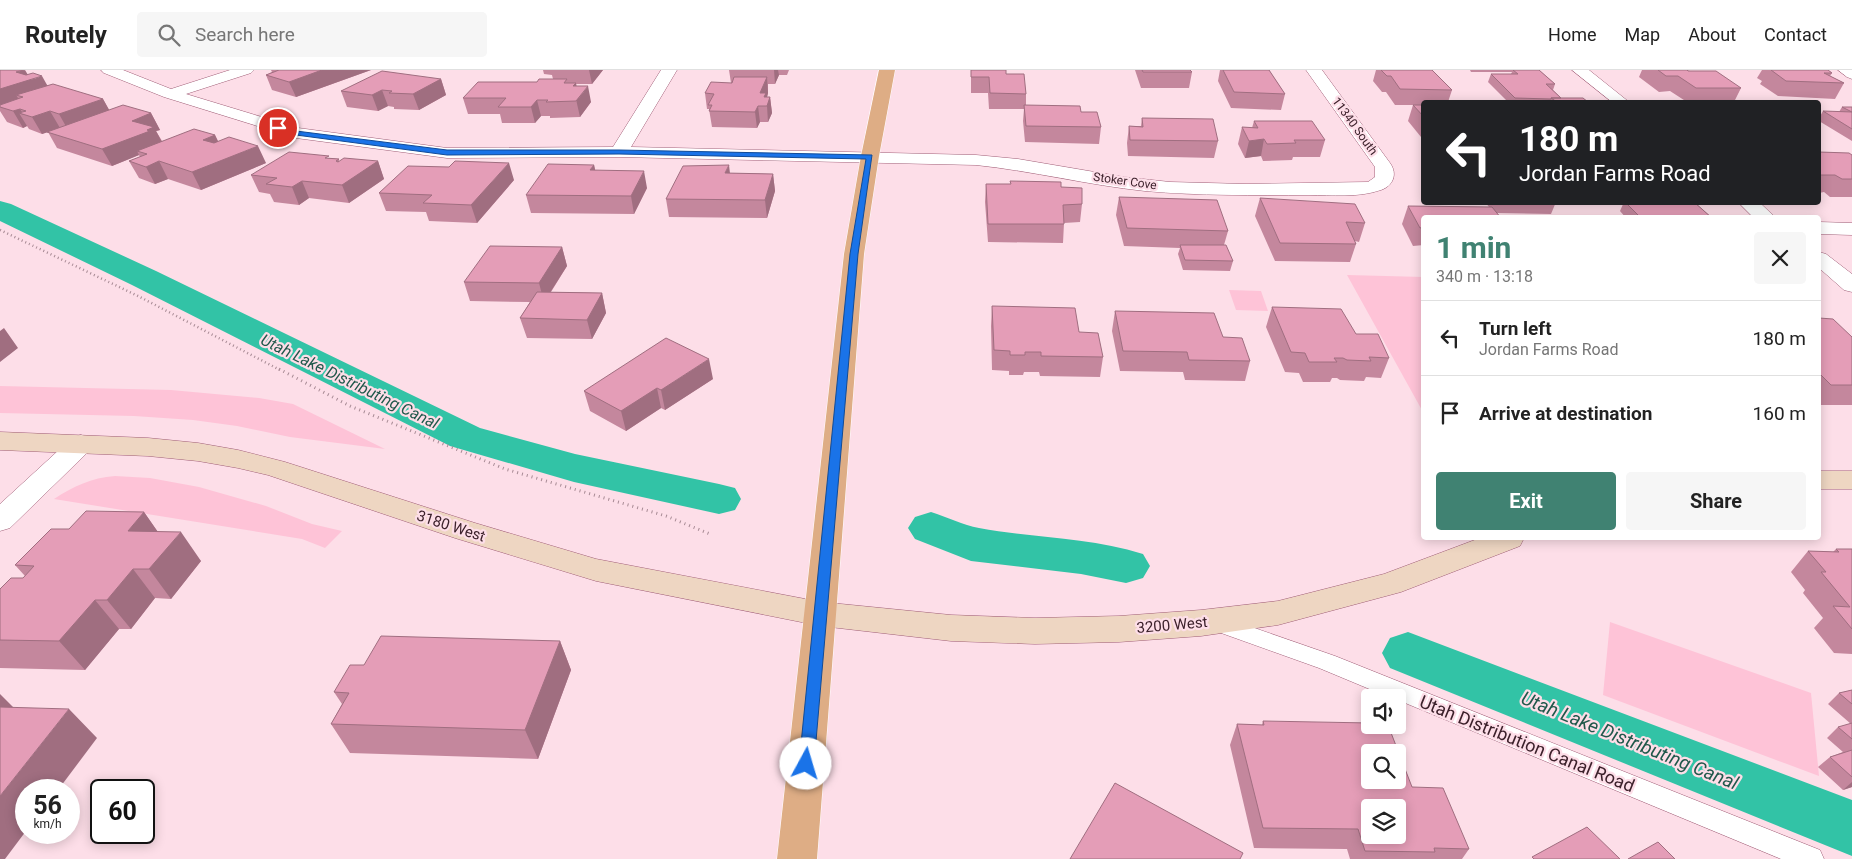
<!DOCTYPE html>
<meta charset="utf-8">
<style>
body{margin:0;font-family:Roboto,sans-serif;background:#f6f6f6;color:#222;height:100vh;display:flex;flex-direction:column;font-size:19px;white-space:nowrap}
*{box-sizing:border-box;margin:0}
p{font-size:16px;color:#767676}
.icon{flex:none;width:28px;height:28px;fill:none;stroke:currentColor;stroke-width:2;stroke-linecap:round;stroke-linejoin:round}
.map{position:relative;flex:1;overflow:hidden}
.side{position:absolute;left:1421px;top:145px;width:400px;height:325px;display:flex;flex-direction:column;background:#fff;border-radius:5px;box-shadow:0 2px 12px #0003}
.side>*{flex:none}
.top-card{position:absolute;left:1421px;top:30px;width:400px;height:105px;border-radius:5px;box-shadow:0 2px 12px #0003;background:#202124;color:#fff;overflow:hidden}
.fabs{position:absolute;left:1361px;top:619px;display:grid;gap:10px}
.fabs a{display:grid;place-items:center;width:45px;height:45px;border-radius:5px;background:#fff;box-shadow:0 2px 12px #0003;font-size:25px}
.speed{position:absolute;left:15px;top:709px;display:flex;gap:10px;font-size:25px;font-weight:700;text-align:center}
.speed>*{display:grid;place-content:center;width:65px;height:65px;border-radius:50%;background:#fff;box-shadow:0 2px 12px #0003;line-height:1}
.speed small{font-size:12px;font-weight:400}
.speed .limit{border:2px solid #111;border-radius:8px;background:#fff;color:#111}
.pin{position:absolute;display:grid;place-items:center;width:42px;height:42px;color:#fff;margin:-21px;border:2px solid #fff;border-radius:50%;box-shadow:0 1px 5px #0007}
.me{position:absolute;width:55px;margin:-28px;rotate:6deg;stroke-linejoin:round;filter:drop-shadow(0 0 4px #0008)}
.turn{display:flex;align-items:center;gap:18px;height:105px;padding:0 15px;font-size:22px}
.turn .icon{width:65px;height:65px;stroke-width:2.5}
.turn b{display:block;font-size:35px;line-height:42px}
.round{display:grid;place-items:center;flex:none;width:52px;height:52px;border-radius:5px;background:#f6f6f6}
.headline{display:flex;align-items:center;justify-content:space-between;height:85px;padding:0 15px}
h1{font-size:30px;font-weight:700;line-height:38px;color:#408272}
.primary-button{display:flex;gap:10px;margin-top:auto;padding:10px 15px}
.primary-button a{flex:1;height:58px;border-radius:5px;background:#408272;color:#fff;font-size:20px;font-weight:700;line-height:58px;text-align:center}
.primary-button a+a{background:#f6f6f6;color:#222}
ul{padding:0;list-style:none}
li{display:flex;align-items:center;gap:15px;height:75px;padding:0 15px;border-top:1px solid #e0e0e0}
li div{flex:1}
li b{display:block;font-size:19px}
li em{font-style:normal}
header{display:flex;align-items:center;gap:30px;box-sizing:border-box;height:70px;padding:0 25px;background:#fff;border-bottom:1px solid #e0e0e0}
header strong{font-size:24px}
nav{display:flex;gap:28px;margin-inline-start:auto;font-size:18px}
.search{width:350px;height:45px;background:#f6f6f6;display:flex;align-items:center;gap:12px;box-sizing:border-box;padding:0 18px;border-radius:5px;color:#767676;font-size:19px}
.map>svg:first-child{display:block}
</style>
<header>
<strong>Routely</strong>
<div class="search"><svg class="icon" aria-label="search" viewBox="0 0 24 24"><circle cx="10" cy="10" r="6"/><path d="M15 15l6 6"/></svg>Search here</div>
<nav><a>Home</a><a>Map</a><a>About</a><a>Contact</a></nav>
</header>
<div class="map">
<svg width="1852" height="789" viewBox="0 0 1852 789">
<rect width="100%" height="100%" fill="#fddee8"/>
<path fill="#fec3d7" d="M1347 205 1424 207V342H1423Z
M1229 220 1261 221 1268 241 1236 240Z
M0 316 171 320 259 328 293 334 385 379 290 367 237 356 193 350 134 346 0 343Z
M115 406 150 408 199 417 266 436 312 454 342 461 325 478 302 469 54 429C74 416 91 408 115 406Z
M1610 552 1811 623 1819 706 1603 625Z"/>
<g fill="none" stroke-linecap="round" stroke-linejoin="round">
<path fill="#32c3a6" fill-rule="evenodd" d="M0 131 11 134 156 201 480 358 575 384 719 414 735 418 741 429 735 440 719 444 574 412 450 376 132 215 0 151Z
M931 442C947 447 963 455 979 458 1033 468 1089 467 1143 484L1150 496 1143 508 1126 513 1081 504 971 491 915 469 908 458 915 447Z
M1408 562 1852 730V786L1390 598 1382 583 1390 568Z"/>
<defs>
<path id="lane" d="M1217 545 1335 586 1820 780 1824 789H1781L1398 630V628H1391L1319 598 1210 559 1207 553 1210 547Z"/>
<path id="street" d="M101 0H123L171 19 230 0H254L251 3 186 24 298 58 447 78 613 77 661 0H677L631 77 976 85 1018 89 1124 107 1170 112 1246 114 1368 112 1375 107V97L1306 0H1322L1390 93C1398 104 1393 116 1381 120 1358 128 1332 125 1309 125 1254 125 1200 126 1145 121 1088 115 1033 101 976 95L619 87 447 88 296 68 164 27 104 3Z
M1572 0H1589L1629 32H1612Z
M1838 0H1852V9L1847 7Z
M1738 132H1759L1776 148H1754Z
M1819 152 1852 153V165L1819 164Z
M1819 182 1826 184 1852 204V222L1844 220 1819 198Z
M81 365 90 368 94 374 90 380 10 458 0 461V434L72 368Z"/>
<path id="secondary" d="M0 362 148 368 198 373 238 380 285 392 475 453 596 489 821 532 951 545 1035 548 1119 546 1201 540 1278 531 1384 504 1480 468H1524L1520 476 1401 522 1278 555 1201 566 1119 572 1035 574 951 571 821 556 596 511 455 468 268 405 238 398 198 391 148 386 0 380Z
M1819 401H1852V419H1819Z"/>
<path id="primary" d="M879 0H895L879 86 864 184 817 789H777L844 184 861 86Z"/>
</defs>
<use href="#lane" stroke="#a05e77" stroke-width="1"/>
<use href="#street" stroke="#a05e77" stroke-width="1"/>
<use href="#secondary" stroke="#a05e77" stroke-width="1"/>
<use href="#primary" stroke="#fff" stroke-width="1"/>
<path stroke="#a78a94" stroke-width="2.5" stroke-dasharray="1 3" stroke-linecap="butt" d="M0 160 138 226 282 301"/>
<path stroke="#a78a94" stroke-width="3" stroke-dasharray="1 4" stroke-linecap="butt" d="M279 299 350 336 505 399 666 446 710 464"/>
<use href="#lane" fill="#fff" fill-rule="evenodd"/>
<use href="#street" fill="#fff" fill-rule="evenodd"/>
<use href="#secondary" fill="#eed6c2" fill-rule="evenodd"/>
<use href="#primary" fill="#dead85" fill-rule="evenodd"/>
</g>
<path fill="#c4879d" d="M0 0 28 5 47 15 103 29 109 40 151 43 160 60 156 61 162 71 215 65 218 71 266 93 201 120 168 109 155 114 139 108 129 91 140 87 139 85 112 96 57 78 48 62 42 64 29 59 27 56 23 58 7 52 0 41Z
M271 0H371L296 27 272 20 266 5 272 2Z
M543 0H603L592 14H576V16L591 32 580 47 550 48V46H541L535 53H502L500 44H468L463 28 553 9 552 5 544 4Z
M729 0H789L787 5H779L775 14H768V23L767 27H770L772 43 768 52H760L757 58 712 57 709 39H707L705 23 731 13Z
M971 0 1006 4 1026 24V35L1081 42 1101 57 1099 74 1025 72 1023 51 1024 39H989L988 23H971Z
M1135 0H1190L1192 2 1189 18H1141Z
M1220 0H1269L1285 24 1281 40 1231 38 1218 11Z
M1376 0H1432L1452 20 1448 32H1424V68L1421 67 1408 51 1413 35H1395L1386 22H1382L1373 11Z
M1470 0H1539L1555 14 1553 20 1561 28 1588 32H1508L1488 12 1491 4H1511L1512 2H1471Z
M1642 0H1687L1741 18 1734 32H1687L1670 21 1659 22 1639 7Z
M1762 0H1828L1832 3 1830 6 1844 13 1835 29 1778 26 1760 14 1762 11 1757 8Z
M441 9 446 25 419 40 394 39V37L388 36 378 41 347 37 341 21Z
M1842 37H1852V71L1819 51V48L1823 41 1839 42Z
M1142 48 1218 71 1214 88 1128 86 1127 73 1129 56H1141Z
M1254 51 1325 70 1320 87H1293L1292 90 1263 91 1261 86 1245 88 1238 74 1242 57 1252 58Z
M1819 82 1852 85V127H1830L1824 122 1819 123Z
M330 88 339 89V91H378L384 109 349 133 309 128 299 135 274 132 270 124 259 122 251 105Z
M594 95 595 100 647 118 634 144 531 143 526 125Z
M730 103 773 104 775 121 767 148 669 147 666 129Z
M514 110 477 153 429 151 426 142 386 141 379 123Z
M986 114 1061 117 1082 134 1080 152 1064 153 1063 173 988 172 985 132Z
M1119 127 1228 161 1224 175 1233 191 1230 201 1183 200 1178 184 1180 178 1124 176 1116 145Z
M1260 128 1365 153 1359 172 1355 171 1356 174 1350 192 1275 191 1255 146Z
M1485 132H1556L1551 144 1497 143 1424 148V175L1413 176 1402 154 1408 136 1489 137Z
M1624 132H1694L1712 148H1626L1620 141Z
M562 177 567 196 551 222 602 223 606 243 592 269 527 268 520 248 530 232 470 231 464 212Z
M992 236 1079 262 1103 287 1100 307 1040 306 1039 302H1024L1023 305H1009V301L992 300 991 256Z
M1272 237 1356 264 1389 288 1381 308 1366 307 1364 311 1340 310 1337 308H1332L1330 312H1303L1299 303 1285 302 1266 257Z
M1115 241 1223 267 1250 291 1245 311 1185 310 1183 302 1120 301 1112 261Z
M1819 248 1852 267V335H1819Z
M713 309 665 340 661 338 626 361 590 341 584 321Z
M144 442 157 461 201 491 171 529 155 528 131 559H119L85 600 0 598V519L23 508 25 506 15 495 69 459Z
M1836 479H1852V584L1834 583 1814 558 1823 548 1803 523 1805 520 1791 502 1808 481 1833 482Z
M560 571 571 600 538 689 350 683 331 654 342 634 334 622 364 595Z
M1852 620V717L1843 720 1818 697 1830 687 1843 682 1827 668 1838 657 1851 654 1828 634 1839 623Z
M1263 651 1412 717 1469 779 1462 789H1350L1347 779 1254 778 1230 675 1237 654 1262 655Z"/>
<path fill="#a06e80" d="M25 0 31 10 42 6 51 22 23 27 16 25 20 31 0 37V19L16 2Z
M322 0H371L296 27 289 12Z
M589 0H603L592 14Z
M774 0H778L779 5 775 14Z
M767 7 768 23 767 27H770L772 43 768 52 767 36 760 23Z
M441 9 446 25 419 40 413 24Z
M576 13 579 28 588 16 591 32 580 47 573 16Z
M382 20 388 36 378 41 372 25Z
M103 29 112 45 68 60 59 44Z
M537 30 541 46 535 53 531 37Z
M758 36 760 52 757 58 755 42Z
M20 39 24 45 19 43 27 56 23 58 13 41Z
M50 41 60 58 42 64 32 47Z
M151 43 160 60 156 61 163 74 137 81 139 85 112 96 102 79 132 51Z
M215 65 223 82 203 70Z
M1264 69 1261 86 1245 88 1249 71Z
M258 76 266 93 201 120 192 102Z
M159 91 168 109 155 114 146 97Z
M378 91 384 109 349 133 342 115Z
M509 93 514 110 477 153 471 135Z
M594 95 598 112 590 100Z
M729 95 731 112 725 103Z
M644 101 647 118 634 144 631 126Z
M773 104 775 121 767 148 765 130Z
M302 111 309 128 299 135 292 117Z
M562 177 567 196 544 232 539 213Z
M602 223 606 243 592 269 587 250Z
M4 258 18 278 0 292V261Z
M709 289 713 309 665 340 661 320Z
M657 318 661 338 626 361 621 341Z
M144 442 165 472 128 461Z
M181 462 201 491 171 529 149 499Z
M133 499 155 528 131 559 107 530Z
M95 530 119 559 85 600 59 571Z
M560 571 571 600 538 689 525 660Z
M0 624 29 653 0 649Z
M69 639 97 668 58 720H26V761L5 789H0V726Z
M1852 712V717L1843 720Z"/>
<path fill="#e49db7" stroke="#a06e80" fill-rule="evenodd" d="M0 0H24L16 2 26 5 33 3 42 6 0 19Z
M279 0H322L289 12 266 5Z
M971 0H1006V4H1024L1026 24 990 23 989 7H971Z
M1142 0H1190L1192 2H1143Z
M1223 0H1269L1285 24 1234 22Z
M1381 0H1432L1452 20 1400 19 1391 6H1387Z
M1513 0H1539L1555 14H1546L1561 28H1551V29L1515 28 1491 4H1518Z
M1658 0H1687L1688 1H1716L1741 18H1696L1678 6H1666Z
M1771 0H1828L1832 3H1824L1844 13 1786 11Z
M382 1 441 9 413 24 389 23 392 21 382 20 372 25 341 21Z
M734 7H767L760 23H766L764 27H770L767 36H758L755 42 709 41 712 35H708L714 24 705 23 711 12 732 13Z
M539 9H567L564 13H576L573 16H588L576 31 546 32 548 30H537L531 37H498L506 28H463L478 12H537Z
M53 14 103 29 59 44 50 41 32 47 19 43 26 41 20 39 13 41 0 37V35L23 27 16 25Z
M1551 28H1583L1588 32H1557Z
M123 35 151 43 132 51 154 57 147 60 150 61 102 79 47 62Z
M1024 35 1080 36 1081 42H1097L1101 57 1026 56Z
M1413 35H1424V47Z
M1842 37H1852V42Z
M1823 41 1852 42V59Z
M1142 48 1213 49 1218 71 1130 70 1129 56 1143 57Z
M1254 51H1312L1325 70H1294L1296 73 1267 74 1264 69 1249 71 1242 57 1258 58Z
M194 59 215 65 203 70 214 73 229 67 258 76 192 102 159 91 146 97 129 91 147 84 137 81Z
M289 82 329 86 325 88 339 89 336 91 338 92 344 88 378 91 342 115 302 111 292 117 266 114 277 108 251 105Z
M1819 82 1849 83 1852 85V109H1842L1835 105H1819Z
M455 91 509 93 471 135 423 133 432 125 379 123 408 96 449 97Z
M548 94 594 95 590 100 644 101 631 126 526 125Z
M729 95 725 103 773 104 765 130 666 129 683 96Z
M1010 111 1061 112V117L1082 118V134L1063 135 1064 154H988L986 114H1011Z
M1119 127 1217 130 1228 161 1127 158Z
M1260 128 1355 134 1365 153 1346 152 1356 174 1280 173Z
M1625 132H1694L1712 148H1641Z
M1408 136 1492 137 1501 148H1424V157L1420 158Z
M1180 175H1226L1233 191 1185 190Z
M490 176 562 177 539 213 464 212Z
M537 222 602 223 587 250 520 248Z
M992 236 1075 238 1079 262 1098 263 1103 287 1041 286V282H1025V285H1010V281L994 280Z
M1272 237 1341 239 1356 264H1378L1389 288 1369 287 1371 291 1347 290 1343 288H1334L1337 292H1309L1305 283 1291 282Z
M1115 241 1214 243 1223 267 1242 268 1250 291 1189 290 1187 282 1123 281Z
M1819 248 1833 249 1852 267V315H1831L1820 304H1819Z
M666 268 709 289 661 320 657 318 621 341 584 321Z
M86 441 144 442 128 461 181 462 149 499H133L107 530H95L59 571 0 570V519L11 508H23L34 496 15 495 51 459H69Z
M1836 479H1852V559L1833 536 1850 537 1821 502H1826L1808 481 1839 482Z
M381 566 560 571 525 660 331 654 349 623 334 622 350 595H364Z
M1852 620V634L1839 623Z
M0 637 69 639 0 726Z
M1263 651 1370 653V655H1388L1412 717 1443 718 1469 779 1434 778 1435 782 1365 781 1358 759 1263 758 1237 654 1264 655ZM1370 682H1398V710H1370ZM1370 738H1398V765H1370Z
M1852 653V669L1838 657Z
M1852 680V707L1830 687Z
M1115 713 1243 783 1240 789H1070Z
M1587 757 1620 789H1534L1532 787Z
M1658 772 1675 789H1628Z"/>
<path fill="#1a73e8" stroke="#114b97" d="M278 56 296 61 447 80H619L872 85 858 184 814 694 812 699 806 701 801 699 799 694 850 184 866 89 619 84 447 85 296 65 275 59 274 58Z"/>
<g text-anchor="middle" stroke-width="4.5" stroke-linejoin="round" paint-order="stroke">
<g font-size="12" fill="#3c212b" stroke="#fddee8">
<text transform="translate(1355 56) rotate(54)" y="4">11340 South</text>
<text transform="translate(1125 111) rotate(8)" y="4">Stoker Cove</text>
</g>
<g font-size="15" fill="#3c212b" stroke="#fddee8">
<text transform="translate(451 456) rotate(18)" y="5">3180 West</text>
<text transform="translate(1172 555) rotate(-5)" y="5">3200 West</text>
</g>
<g font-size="16" font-style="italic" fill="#20584b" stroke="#fddee8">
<text transform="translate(350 311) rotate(26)" y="6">Utah Lake Distributing Canal</text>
</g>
<g font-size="18" fill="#3c212b" stroke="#fddee8">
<text transform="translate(1527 674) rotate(22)" y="6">Utah Distribution Canal Road</text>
</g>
<g font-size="19" font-style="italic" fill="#20584b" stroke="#fddee8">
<text transform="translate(1630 670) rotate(22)" y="7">Utah Lake Distributing Canal</text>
</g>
</g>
</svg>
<div class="fabs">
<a><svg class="icon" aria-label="sound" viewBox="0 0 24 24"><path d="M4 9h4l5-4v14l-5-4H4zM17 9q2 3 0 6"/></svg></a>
<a><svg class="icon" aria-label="search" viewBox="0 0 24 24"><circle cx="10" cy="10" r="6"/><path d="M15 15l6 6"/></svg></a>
<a><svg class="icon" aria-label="layers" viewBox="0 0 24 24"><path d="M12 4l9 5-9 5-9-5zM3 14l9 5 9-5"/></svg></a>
</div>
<div class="speed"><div>56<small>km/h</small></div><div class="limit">60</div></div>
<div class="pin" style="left:278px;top:58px;background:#d93025"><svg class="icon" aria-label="arrive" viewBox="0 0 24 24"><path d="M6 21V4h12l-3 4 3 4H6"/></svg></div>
<svg class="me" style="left:806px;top:694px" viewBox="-20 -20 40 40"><circle r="19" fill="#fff"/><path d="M0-13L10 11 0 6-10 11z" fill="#1a73e8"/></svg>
<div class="top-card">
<div class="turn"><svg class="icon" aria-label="left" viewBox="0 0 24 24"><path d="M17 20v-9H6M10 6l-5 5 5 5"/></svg><div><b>180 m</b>Jordan Farms Road</div></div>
</div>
<section class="side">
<div class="headline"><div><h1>1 min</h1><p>340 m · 13:18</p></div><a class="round"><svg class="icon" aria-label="close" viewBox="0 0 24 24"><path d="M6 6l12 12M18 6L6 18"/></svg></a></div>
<ul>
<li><svg class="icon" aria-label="left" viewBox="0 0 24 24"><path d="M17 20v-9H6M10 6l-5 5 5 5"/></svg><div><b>Turn left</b><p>Jordan Farms Road</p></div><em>180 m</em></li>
<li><svg class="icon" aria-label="arrive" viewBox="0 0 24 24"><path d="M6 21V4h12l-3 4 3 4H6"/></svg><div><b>Arrive at destination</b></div><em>160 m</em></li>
</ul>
<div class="primary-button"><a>Exit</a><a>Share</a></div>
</section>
</div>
